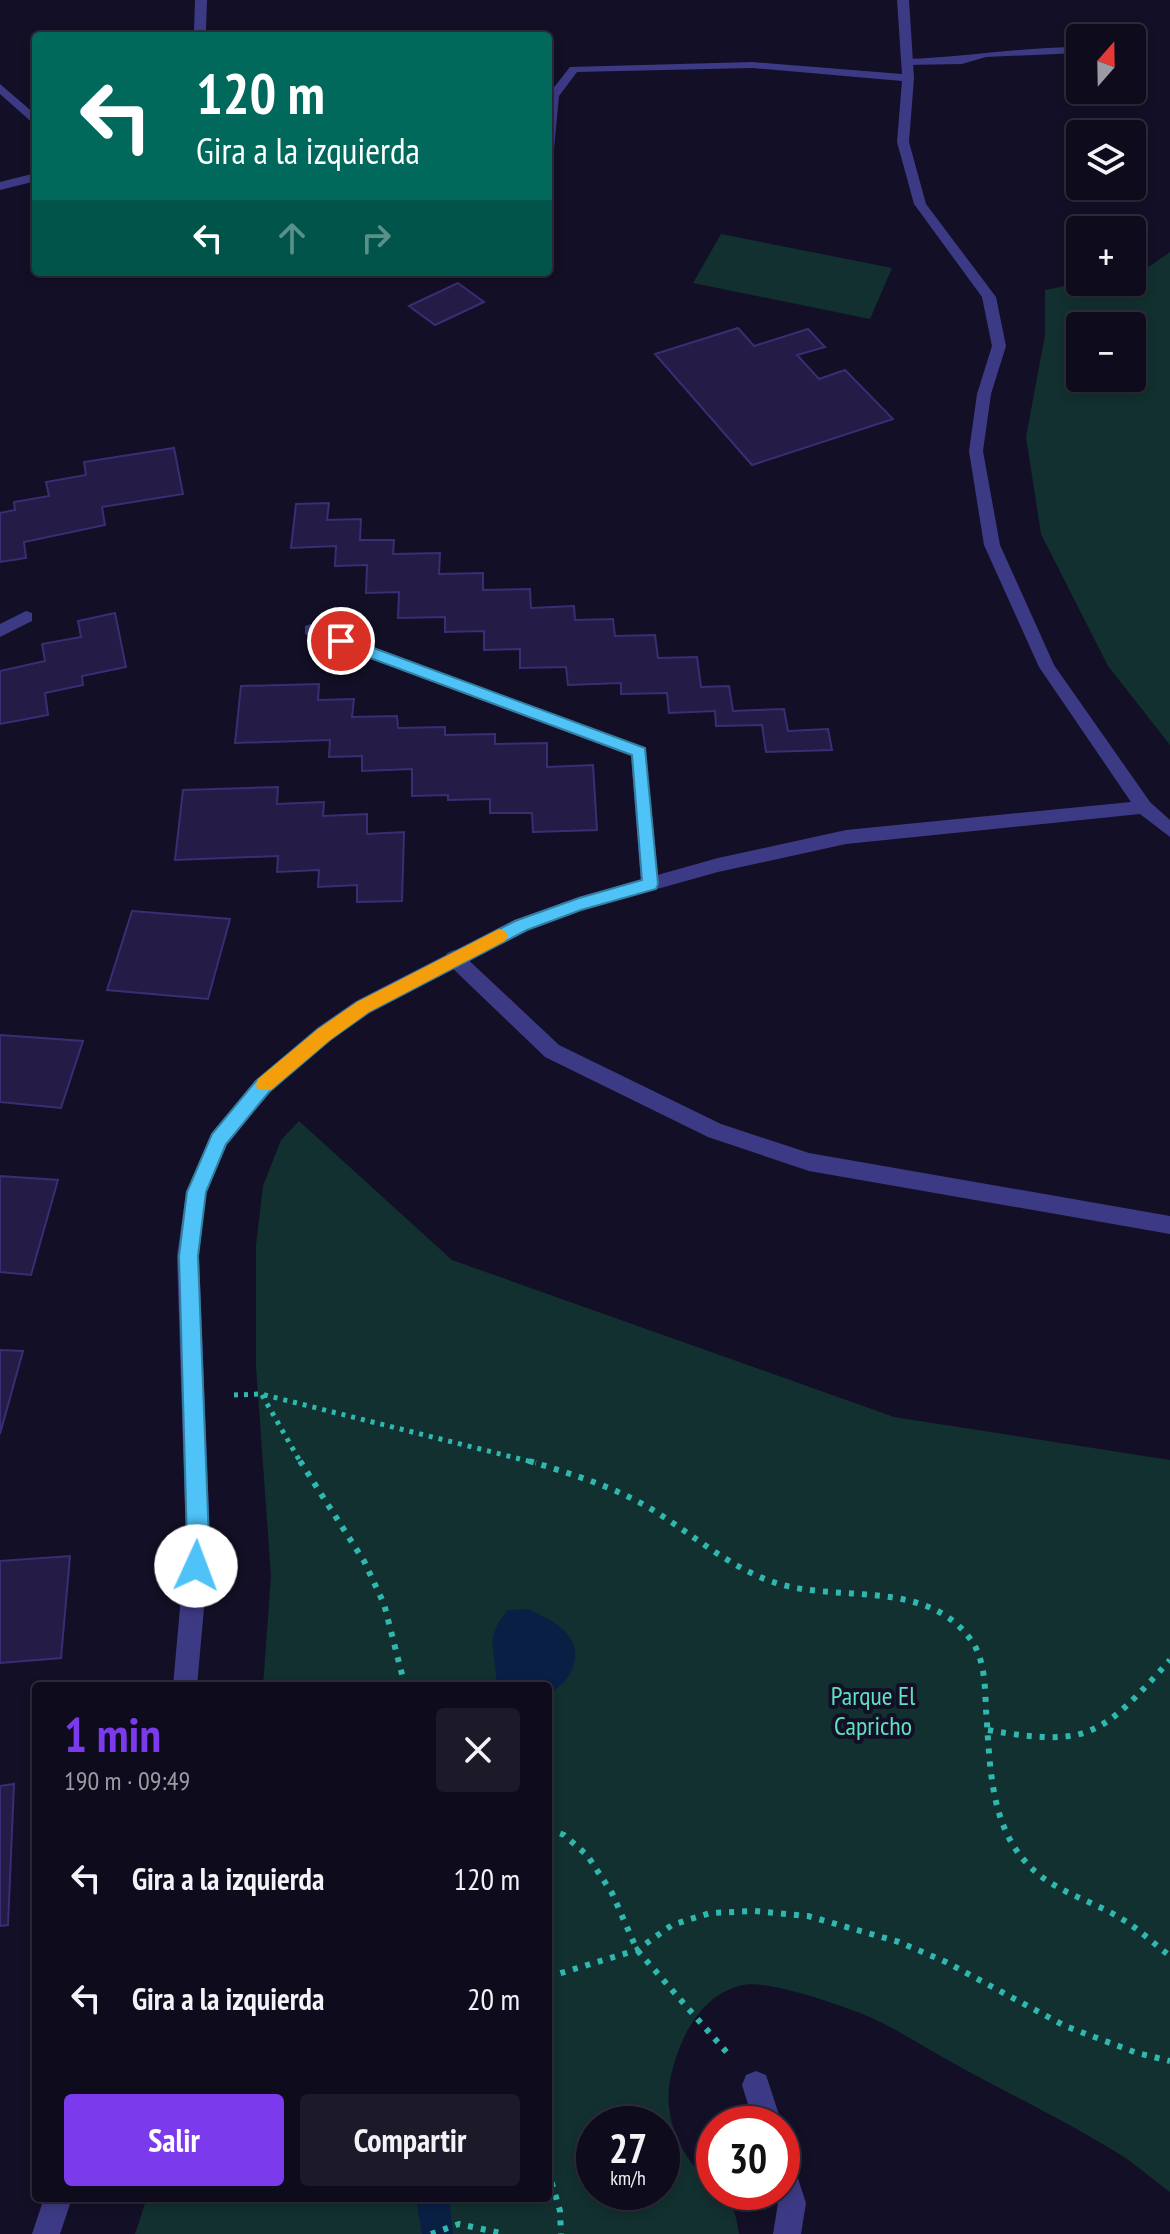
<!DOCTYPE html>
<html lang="es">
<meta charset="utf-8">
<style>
body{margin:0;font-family:"PT Sans Narrow",sans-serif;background:#1c1929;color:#f1f3f6;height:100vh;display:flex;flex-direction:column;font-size:30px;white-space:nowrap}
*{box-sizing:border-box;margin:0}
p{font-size:26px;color:#9b9ba3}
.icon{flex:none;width:44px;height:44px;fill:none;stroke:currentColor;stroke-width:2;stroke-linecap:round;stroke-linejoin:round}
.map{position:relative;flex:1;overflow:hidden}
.sheet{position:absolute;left:32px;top:1682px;width:520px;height:520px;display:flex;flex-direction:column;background:#0e0b1c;border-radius:8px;box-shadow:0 4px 12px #0003,0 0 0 2px #2e2b3b}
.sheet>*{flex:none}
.guide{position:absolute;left:32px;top:32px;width:520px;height:244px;border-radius:8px;box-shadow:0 4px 12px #0003,0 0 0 2px #2e2b3b;background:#00695c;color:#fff;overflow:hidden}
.needle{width:52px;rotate:20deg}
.controls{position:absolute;left:1066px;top:24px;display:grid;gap:16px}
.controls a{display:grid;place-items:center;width:80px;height:80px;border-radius:8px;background:#0e0b1c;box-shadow:0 4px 12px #0003,0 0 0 2px #2e2b3b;font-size:40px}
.speed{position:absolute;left:576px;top:2106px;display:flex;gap:16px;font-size:40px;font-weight:700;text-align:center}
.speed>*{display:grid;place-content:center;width:104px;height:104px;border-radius:50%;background:#0e0b1c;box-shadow:0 4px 12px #0003,0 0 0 2px #2e2b3b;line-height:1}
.speed small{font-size:20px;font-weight:400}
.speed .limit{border:12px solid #d22;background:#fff;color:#111}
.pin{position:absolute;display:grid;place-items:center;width:68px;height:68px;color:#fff;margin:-34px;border:4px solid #fff;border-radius:50%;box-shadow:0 2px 8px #0007}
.me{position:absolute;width:88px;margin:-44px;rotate:2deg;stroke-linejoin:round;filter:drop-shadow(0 0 6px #0008)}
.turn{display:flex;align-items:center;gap:28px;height:168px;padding:0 32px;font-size:36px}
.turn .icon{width:104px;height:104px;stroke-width:2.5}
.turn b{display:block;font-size:56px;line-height:68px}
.lanes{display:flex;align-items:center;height:76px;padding:0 32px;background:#0003;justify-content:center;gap:40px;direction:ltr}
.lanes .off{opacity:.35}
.round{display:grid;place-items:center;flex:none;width:84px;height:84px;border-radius:8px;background:#1c1929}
.head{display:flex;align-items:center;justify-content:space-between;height:136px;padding:0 32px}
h1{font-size:48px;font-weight:700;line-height:60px;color:#7c3aed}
.button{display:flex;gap:16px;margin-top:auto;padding:16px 32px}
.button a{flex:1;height:92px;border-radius:8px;background:#7c3aed;color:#fff;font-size:32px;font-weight:700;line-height:92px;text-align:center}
.button a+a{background:#1c1929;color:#f1f3f6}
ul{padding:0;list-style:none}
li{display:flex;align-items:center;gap:24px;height:120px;padding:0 32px}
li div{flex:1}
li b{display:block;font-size:30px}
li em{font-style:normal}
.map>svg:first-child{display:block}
</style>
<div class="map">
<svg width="1170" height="2234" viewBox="0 0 1170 2234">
<rect width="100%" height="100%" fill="#130f26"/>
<path fill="#12302f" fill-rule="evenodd" d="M721 234 892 268 870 319 693 283Z
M1170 252V745L1108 666 1041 534 1026 437 1045 335V290L1084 282H1132V271L1147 268ZM1080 326H1132V378H1080Z
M299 1121 452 1260 894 1417 1170 1460V2192C1151 2178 1132 2161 1111 2149 1059 2118 1004 2091 951 2062 922 2046 891 2025 860 2013 834 2003 769 1980 743 1985 701 1994 680 2037 671 2075 661 2118 682 2160 714 2187V2192C732 2196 737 2217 739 2234H135L147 2198H548V1686H263L271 1576 256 1366V1245L263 1186 281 1140ZM594 2124H662V2192H594Z"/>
<path fill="#0a1f44" d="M528 1609C552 1620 584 1635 573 1667 569 1679 560 1687 548 1694V1686H496C498 1651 481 1642 508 1610Z
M416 2198H449L453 2234H422Z"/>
<path fill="#241b47" stroke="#3b2d73" stroke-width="2" d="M458 283 484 302 435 325 409 306Z
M738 328 754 346 808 329 825 347 797 355 819 379 845 370 893 419 752 465 655 354Z
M174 448 183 494 102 507 105 525 24 542 26 558 0 562V513L15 510 14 502 49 496 46 482 86 475 84 462Z
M329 503 327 520 361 519 360 540H394L393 554 440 553 439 574 483 573V590L530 589 531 608 574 606 575 620 613 619 615 636 655 635 658 658 697 657 701 687 729 686 733 711 784 709 788 731 828 729 832 750 766 752 762 725 716 726 715 711 669 713 667 693 621 694V683L568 685 566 667 520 668V649L484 650V631L445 632V617L398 618 399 592 366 593 367 565 335 566 336 546 291 548 296 504Z
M115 613 126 667 82 676 83 685 45 693 48 715 0 724V671L45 661 42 644 81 637 78 621Z
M319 684 318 700 354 699 352 717 397 716 398 728 445 727V735L495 734V744L547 743V767L593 765 597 830 533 832 532 813H490V799L448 800V795L412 796V769L362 771V756L329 757 330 740 235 743 241 686Z
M278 787 277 804 324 802 323 816 367 814V834L404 832 402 901 357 902V885L318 887 319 870 277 872 278 856 175 860 183 790Z
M132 911 230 919 208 999 107 990Z
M0 1035 83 1041 61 1108 0 1102Z
M0 1176 58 1180 31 1275 0 1272Z
M0 1350 23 1351 0 1434Z
M70 1556 61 1658 0 1663V1561Z
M14 1784 8 1925 0 1926V1786Z"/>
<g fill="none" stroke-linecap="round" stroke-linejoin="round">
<path stroke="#2fb8b0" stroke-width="5" stroke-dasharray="4 6" stroke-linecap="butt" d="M234 1395 261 1394 536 1463
M262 1395 301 1463"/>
<path stroke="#2fb8b0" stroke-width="6" stroke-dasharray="5 8" stroke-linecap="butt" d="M300 1461 364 1561 384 1604 405 1686
M529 1461C572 1474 615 1487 653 1510 692 1534 729 1567 773 1582 836 1604 926 1577 971 1640 985 1659 985 1687 986 1710 990 1760 989 1820 1024 1860 1051 1892 1088 1898 1122 1919 1139 1929 1154 1944 1170 1956
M988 1730C1090 1748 1102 1735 1170 1660
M548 1829 564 1835 587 1855 612 1893 637 1950 729 2055
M548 1977 637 1950 672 1925 710 1913 754 1911 808 1916 899 1942 946 1962 1065 2026 1137 2053 1170 2061
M548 2170 560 2211 561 2234
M431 2234 459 2224 505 2234"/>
<path fill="#3d3a85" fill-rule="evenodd" d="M1080 47 1079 53 986 57 962 64 907 65 901 62 907 59C965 57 1021 47 1080 47Z
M36 173V181L0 190V182Z
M311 624 645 748 659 884 656 889 650 891 641 884 631 756 305 634V626Z
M454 950 461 953 559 1045 721 1124 809 1153 1170 1216V1234L809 1171 708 1137 545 1057 447 963 445 958 447 953Z"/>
<path fill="#3d3a85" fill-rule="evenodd" d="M195 0H207L206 30 202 36H190L194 30Z
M897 0H909L914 78 909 142 926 204 996 297 1006 346 991 394 983 451 1000 545 1054 665 1150 802 1170 820V837L1140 814 846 844 718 872 582 910 528 930 370 1013 331 1040 269 1093 227 1145 206 1192 199 1256 210 1541 197 1686H173L186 1541 177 1256 186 1192 212 1133 255 1081 317 1028 356 1001 514 920 579 897 718 858 846 830 1131 802 1039 667 984 545 969 451 977 394 992 346 982 297 914 204 897 142 902 81 752 68 577 72 559 96 554 149 548 153V95L570 67 752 62 902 74Z
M0 84 36 115V126L0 94Z
M26 611 32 613V621L0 637V624Z
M756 2071 766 2075 782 2124H754L742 2085 746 2075Z
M782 2156 792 2160 806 2203 801 2234H773L778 2203 774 2192H782Z
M44 2198H72L60 2234H32Z"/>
</g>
<path fill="#4fc3f7" stroke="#337fa1" stroke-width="2" d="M341 636 645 748 658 884 656 889 581 910 527 930 369 1012 330 1040 269 1092 226 1144 206 1192 198 1256 209 1541 204 1574 196 1577 188 1574 185 1566 187 1541 179 1256 187 1192 212 1134 256 1081 318 1029 357 1002 515 921 579 898 642 880 632 755 335 645 333 641Z"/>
<path fill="#f59e0b" d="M499 929 505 931 508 936 505 941 369 1012 330 1040 271 1090H258L256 1085 258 1079 318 1029 357 1002Z"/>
<g text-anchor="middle" stroke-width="8" stroke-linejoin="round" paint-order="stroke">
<g font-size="26" fill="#5fe0c0" stroke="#130f26">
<text x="873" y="1705">Parque El<tspan x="873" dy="30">Capricho</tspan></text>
</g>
</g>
</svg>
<div class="controls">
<a><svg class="needle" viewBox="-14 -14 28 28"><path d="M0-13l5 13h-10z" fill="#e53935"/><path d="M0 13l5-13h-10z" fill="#9b9ba3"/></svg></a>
<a><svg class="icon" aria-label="layers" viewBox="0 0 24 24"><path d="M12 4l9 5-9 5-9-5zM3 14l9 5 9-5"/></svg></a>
<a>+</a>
<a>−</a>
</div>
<div class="speed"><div>27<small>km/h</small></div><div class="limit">30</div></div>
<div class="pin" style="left:341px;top:641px;background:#d93025"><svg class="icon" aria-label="arrive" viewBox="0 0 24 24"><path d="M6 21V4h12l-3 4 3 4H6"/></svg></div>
<svg class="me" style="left:196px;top:1566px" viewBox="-20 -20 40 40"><circle r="19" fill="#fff"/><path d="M0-13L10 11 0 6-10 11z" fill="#4fc3f7"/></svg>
<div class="guide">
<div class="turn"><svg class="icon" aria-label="left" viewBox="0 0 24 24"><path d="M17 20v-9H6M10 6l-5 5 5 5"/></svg><div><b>120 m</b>Gira a la izquierda</div></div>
<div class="lanes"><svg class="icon" aria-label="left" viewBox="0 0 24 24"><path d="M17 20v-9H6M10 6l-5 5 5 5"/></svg><svg class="icon off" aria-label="ahead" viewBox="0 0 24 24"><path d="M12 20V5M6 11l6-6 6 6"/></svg><svg class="icon off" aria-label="right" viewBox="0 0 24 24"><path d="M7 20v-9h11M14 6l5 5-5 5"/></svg></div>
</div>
<section class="sheet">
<div class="head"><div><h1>1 min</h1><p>190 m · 09:49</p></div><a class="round"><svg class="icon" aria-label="close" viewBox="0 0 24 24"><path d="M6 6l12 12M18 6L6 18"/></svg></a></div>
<ul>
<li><svg class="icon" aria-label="left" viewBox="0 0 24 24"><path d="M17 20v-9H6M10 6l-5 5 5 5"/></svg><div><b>Gira a la izquierda</b></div><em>120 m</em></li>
<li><svg class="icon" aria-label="left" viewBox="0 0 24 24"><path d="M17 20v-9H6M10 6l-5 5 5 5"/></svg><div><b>Gira a la izquierda</b></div><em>20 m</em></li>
</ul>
<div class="button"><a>Salir</a><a>Compartir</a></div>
</section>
</div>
